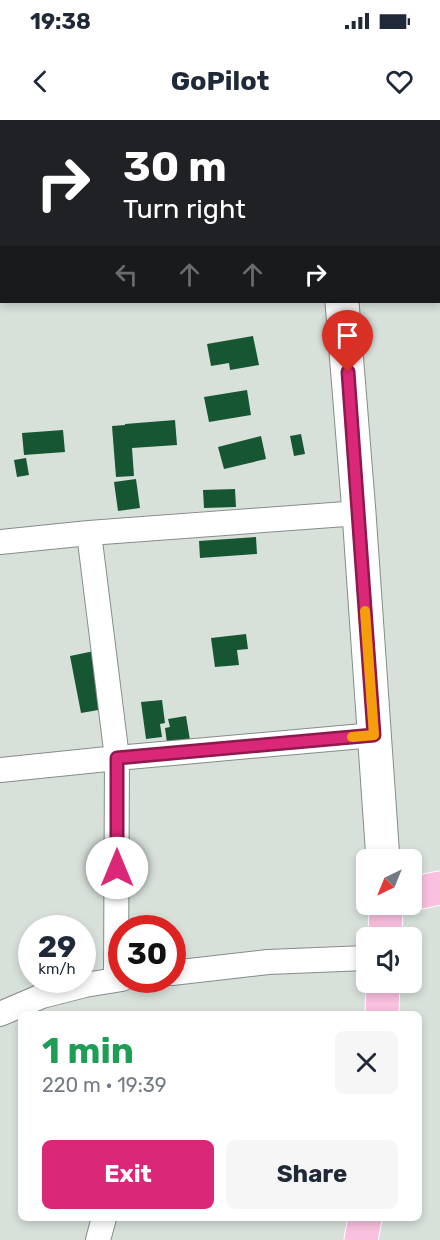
<!DOCTYPE html>
<meta charset="utf-8">
<style>
body{margin:0;font-family:Rubik,sans-serif;background:#f6f6f7;color:#1f2937;height:100vh;display:flex;flex-direction:column;font-size:22px;white-space:nowrap}
*{box-sizing:border-box;margin:0}
p{font-size:20px;color:#747a83}
.icon{flex:none;width:33px;height:33px;fill:none;stroke:currentColor;stroke-width:2;stroke-linecap:round;stroke-linejoin:round}
.map{position:relative;flex:1;overflow:hidden}
.sheet{position:absolute;left:18px;top:891px;width:404px;height:210px;display:flex;flex-direction:column;background:#fff;border-radius:9px;box-shadow:0 3px 9px #0003}
.sheet>*{flex:none}
.top-card{position:absolute;left:0px;top:0px;width:441px;height:183px;box-shadow:0 3px 9px #0003;background:#202124;color:#fff;overflow:hidden}
.needle{width:39px;rotate:223deg}
.fabs{position:absolute;left:356px;top:729px;display:grid;gap:12px}
.fabs a{display:grid;place-items:center;width:66px;height:66px;border-radius:9px;background:#fff;box-shadow:0 3px 9px #0003;font-size:30px}
.speed{position:absolute;left:18px;top:795px;display:flex;gap:12px;font-size:30px;font-weight:700;text-align:center}
.speed>*{display:grid;place-content:center;width:78px;height:78px;border-radius:50%;background:#fff;box-shadow:0 3px 9px #0003;line-height:1}
.speed small{font-size:15px;font-weight:400}
.speed .limit{border:9px solid #d22;background:#fff;color:#111}
.pin{position:absolute;display:grid;place-items:center;width:51px;height:51px;color:#fff;margin:-62px -26px;border-radius:50% 50% 50% 0;rotate:-45deg;box-shadow:0 0 6px #0007}
.pin .icon{rotate:45deg}
.me{position:absolute;width:66px;margin:-33px;rotate:0deg;stroke-linejoin:round;filter:drop-shadow(0 0 4px #0008)}
.turn{display:flex;align-items:center;gap:21px;height:126px;padding:0 24px;font-size:27px}
.turn .icon{width:78px;height:78px;stroke-width:2.5}
.turn b{display:block;font-size:42px;line-height:51px}
.lanes{display:flex;align-items:center;height:57px;padding:0 24px;background:#0003;justify-content:center;gap:30px;direction:ltr}
.lanes .off{opacity:.35}
.round{display:grid;place-items:center;flex:none;width:63px;height:63px;border-radius:9px;background:#f6f6f7}
.summary{display:flex;align-items:center;justify-content:space-between;height:102px;padding:0 24px}
h1{font-size:36px;font-weight:700;line-height:45px;color:#1e9e55}
.button{display:flex;gap:12px;margin-top:auto;padding:12px 24px}
.button a{flex:1;height:69px;border-radius:9px;background:#db2777;color:#fff;font-size:24px;font-weight:700;line-height:69px;text-align:center}
.button a+a{background:#f6f6f7;color:#1f2937}
.status{display:flex;justify-content:space-between;align-items:center;height:42px;padding:0 30px;background:#fff;direction:ltr}
.status svg{height:16px;fill:currentColor}
header{display:flex;justify-content:space-between;align-items:center;height:78px;padding:0 24px;background:#fff;font-size:27px;font-weight:700}
.map>svg:first-child{display:block}
</style>
<div class="status"><b>19:38</b><svg viewBox="0 0 49 12"><path d="M0 12V9h3v3zM5 12V6h3v6zM10 12V3h3v9zM15 12V0h3v12zM26 1h20v11H26zM47 4h2v5h-2z"/></svg></div>
<header><svg class="icon" aria-label="back" viewBox="0 0 24 24"><path d="M15 5l-7 7 7 7"/></svg>GoPilot<svg class="icon" aria-label="heart" viewBox="0 0 24 24"><path d="M12 20l-8-8c-3-5 5-10 8-4 3-6 11-1 8 4z"/></svg></header>
<div class="map">
<svg width="440" height="1120" viewBox="0 0 440 1120">
<rect width="100%" height="100%" fill="#d7e1da"/>
<path fill="#175633" d="M253 216 259 245 230 250 229 243 211 246 207 224Z
M247 270 251 295 209 302 204 277Z
M175 300 177 325 132 328 134 356 116 357 112 306 125 305V304Z
M63 310 65 332 24 335 22 313Z
M301 314 305 334 294 336 290 316Z
M261 316 266 339 224 349 218 327Z
M26 338 29 355 17 357 14 340Z
M136 359 140 388 118 391 114 362Z
M235 369 236 387 204 388 203 370Z
M256 417 257 434 200 438 199 421Z
M246 514 248 529 237 530 239 545 215 547 211 518Z
M99 530 110 588 81 593 70 536Z
M162 580 165 603 160 604 162 617 146 619 141 582Z
M186 596 190 620 167 623 165 608 170 607 168 599Z"/>
<g fill="none" stroke-linecap="round" stroke-linejoin="round">
<defs>
<path id="minor" d="M89 413 117 638 116 859
M0 422 89 413 359 393
M0 650 117 638 374 615
M172 853 268 842 366 838
M0 894 42 876 85 865 122 859
M98 1120 104 1098"/>
<path id="secondary" d="M328 0V2
M342 182 359 393 383 740"/>
<path id="trunk" d="M411 774 440 768
M385 818 386 784
M382 894 383 862
M361 1120 365 1098"/>
</defs>
<use href="#minor" stroke="#848d87" stroke-width="26"/>
<use href="#secondary" stroke="#848d87" stroke-width="35"/>
<use href="#trunk" stroke="#fff" stroke-width="35"/>
<use href="#minor" stroke="#fff" stroke-width="24"/>
<use href="#secondary" stroke="#fff" stroke-width="33"/>
<use href="#trunk" stroke="#fac0df" stroke-width="33"/>
</g>
<g fill="none" stroke-linecap="round" stroke-linejoin="round">
<defs>
<path id="route" d="M117 748V638L374 615 348 252"/>
</defs>
<use href="#route" stroke="#8e194d" stroke-width="15"/>
<use href="#route" stroke="#db2777" stroke-width="10"/>
<path stroke="#f59e0b" stroke-width="10" d="M352 617 374 615 365 491"/>
</g>
</svg>
<div class="fabs">
<a><svg class="needle" viewBox="-14 -14 28 28"><path d="M0-13l5 13h-10z" fill="#e53935"/><path d="M0 13l5-13h-10z" fill="#747a83"/></svg></a>
<a><svg class="icon" aria-label="sound" viewBox="0 0 24 24"><path d="M4 9h4l5-4v14l-5-4H4zM17 9q2 3 0 6"/></svg></a>
</div>
<div class="speed"><div>29<small>km/h</small></div><div class="limit">30</div></div>
<div class="pin" style="left:348px;top:252px;background:#d93025"><svg class="icon" aria-label="arrive" viewBox="0 0 24 24"><path d="M6 21V4h12l-3 4 3 4H6"/></svg></div>
<svg class="me" style="left:117px;top:748px" viewBox="-20 -20 40 40"><circle r="19" fill="#fff"/><path d="M0-13L10 11 0 6-10 11z" fill="#db2777"/></svg>
<div class="top-card">
<div class="turn"><svg class="icon" aria-label="right" viewBox="0 0 24 24"><path d="M7 20v-9h11M14 6l5 5-5 5"/></svg><div><b>30 m</b>Turn right</div></div>
<div class="lanes"><svg class="icon off" aria-label="left" viewBox="0 0 24 24"><path d="M17 20v-9H6M10 6l-5 5 5 5"/></svg><svg class="icon off" aria-label="ahead" viewBox="0 0 24 24"><path d="M12 20V5M6 11l6-6 6 6"/></svg><svg class="icon off" aria-label="ahead" viewBox="0 0 24 24"><path d="M12 20V5M6 11l6-6 6 6"/></svg><svg class="icon" aria-label="right" viewBox="0 0 24 24"><path d="M7 20v-9h11M14 6l5 5-5 5"/></svg></div>
</div>
<section class="sheet">
<div class="summary"><div><h1>1 min</h1><p>220 m · 19:39</p></div><a class="round"><svg class="icon" aria-label="close" viewBox="0 0 24 24"><path d="M6 6l12 12M18 6L6 18"/></svg></a></div>
<div class="button"><a>Exit</a><a>Share</a></div>
</section>
</div>
